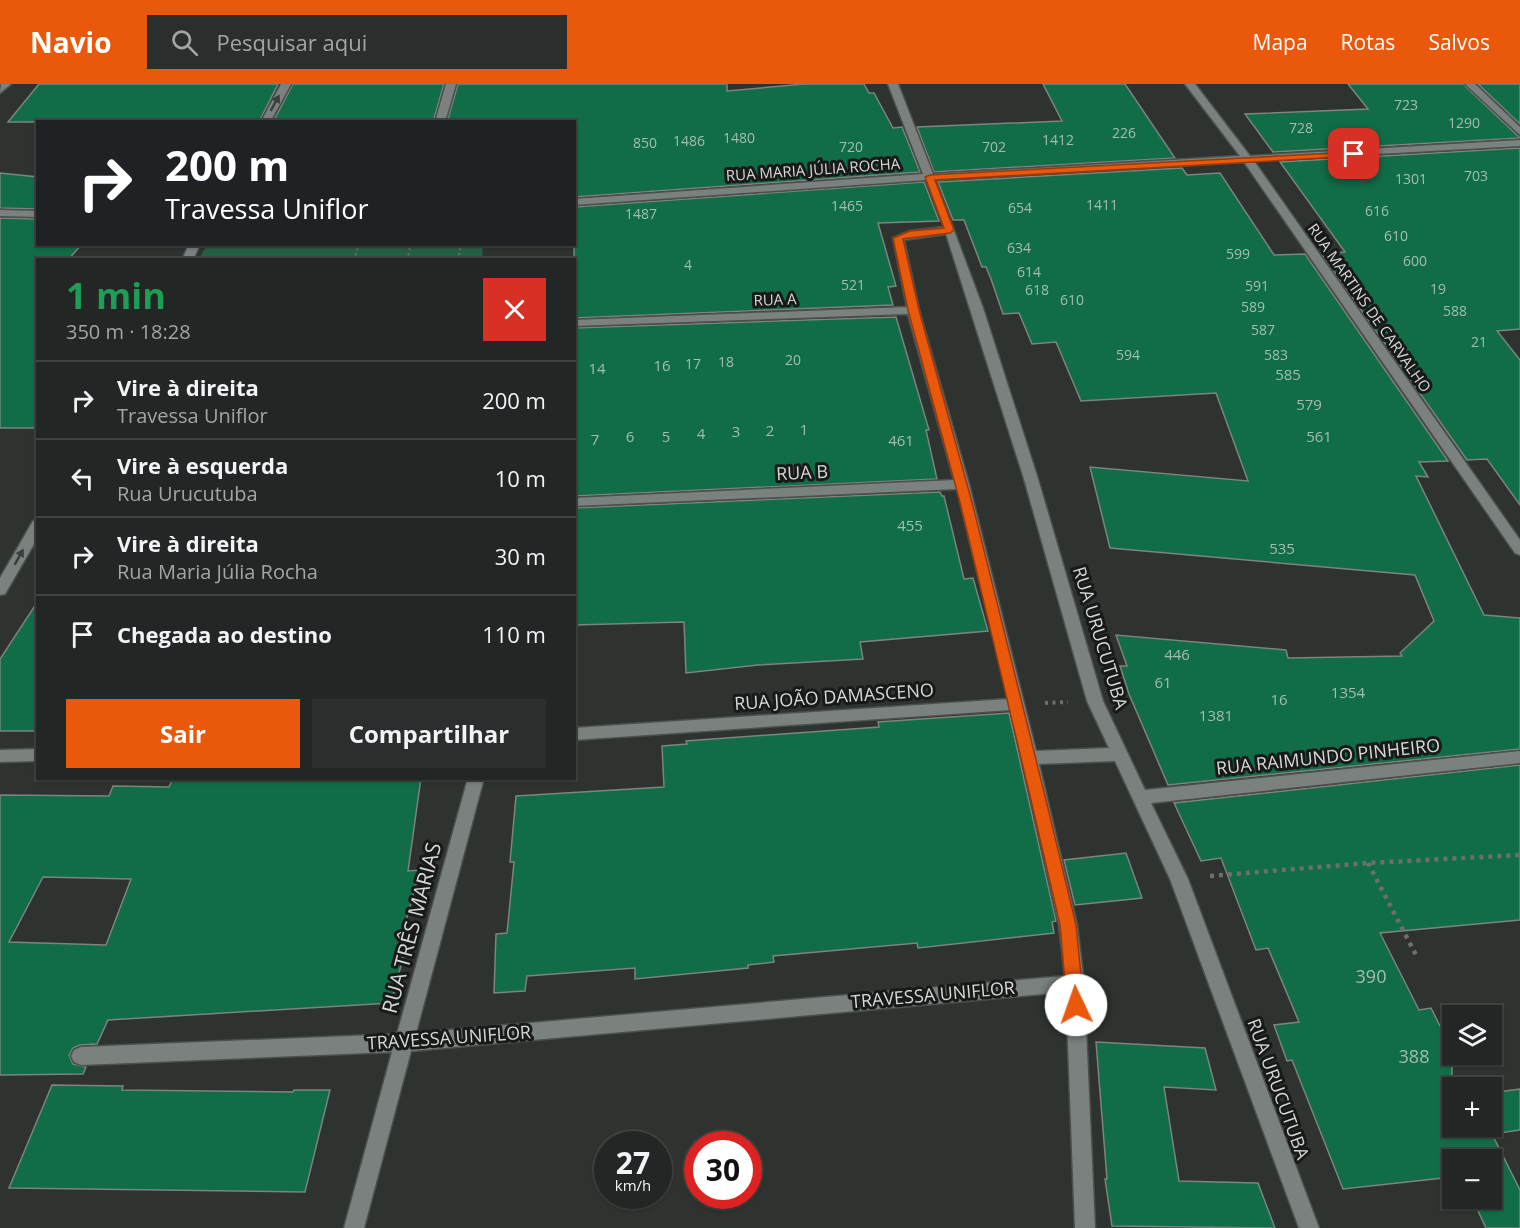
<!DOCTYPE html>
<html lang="pt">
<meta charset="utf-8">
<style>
body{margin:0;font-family:"Open Sans",sans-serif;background:#2a2e2c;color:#f1f3f6;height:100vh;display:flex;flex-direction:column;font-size:22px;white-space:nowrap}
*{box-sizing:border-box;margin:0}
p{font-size:20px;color:#a2a5a6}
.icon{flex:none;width:33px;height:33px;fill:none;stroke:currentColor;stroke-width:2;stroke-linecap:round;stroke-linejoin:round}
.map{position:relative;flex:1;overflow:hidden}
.drawer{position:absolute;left:36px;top:174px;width:540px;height:522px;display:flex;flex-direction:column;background:#222624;border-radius:0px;box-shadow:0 2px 4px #0004,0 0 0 2px #3f4341}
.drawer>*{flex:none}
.top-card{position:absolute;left:36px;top:36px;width:540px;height:126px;border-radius:0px;box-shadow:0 2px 4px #0004,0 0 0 2px #3f4341;background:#202124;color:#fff;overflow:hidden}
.tools{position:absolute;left:1442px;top:921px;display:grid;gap:12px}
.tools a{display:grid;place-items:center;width:60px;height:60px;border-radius:0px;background:#222624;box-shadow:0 2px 4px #0004,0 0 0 2px #3f4341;font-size:30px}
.speed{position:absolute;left:594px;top:1047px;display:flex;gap:12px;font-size:30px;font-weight:700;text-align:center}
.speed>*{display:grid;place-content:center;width:78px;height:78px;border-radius:50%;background:#222624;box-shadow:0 2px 4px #0004,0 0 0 2px #3f4341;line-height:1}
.speed small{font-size:15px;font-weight:400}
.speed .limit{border:9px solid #d22;background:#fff;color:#111}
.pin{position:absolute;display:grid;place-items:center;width:51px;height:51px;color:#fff;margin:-26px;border-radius:12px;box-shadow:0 3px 9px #0006}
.me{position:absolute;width:66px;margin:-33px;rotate:357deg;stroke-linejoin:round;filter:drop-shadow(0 0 4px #0008)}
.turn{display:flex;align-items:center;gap:21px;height:126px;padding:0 30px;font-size:27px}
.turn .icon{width:78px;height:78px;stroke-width:2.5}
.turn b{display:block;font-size:42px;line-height:51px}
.round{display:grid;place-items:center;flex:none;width:63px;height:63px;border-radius:0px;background:#2a2e2c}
.head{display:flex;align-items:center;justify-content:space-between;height:102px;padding:0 30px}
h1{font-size:36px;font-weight:700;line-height:45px;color:#1e9e55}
.cta{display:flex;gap:12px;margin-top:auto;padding:12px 30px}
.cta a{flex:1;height:69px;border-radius:0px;background:#ea580c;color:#fff;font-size:24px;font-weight:700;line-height:69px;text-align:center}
.cta a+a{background:#2a2e2c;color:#f1f3f6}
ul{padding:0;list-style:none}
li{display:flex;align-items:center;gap:18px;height:78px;padding:0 30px;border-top:2px solid #3f4341}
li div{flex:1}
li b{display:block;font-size:22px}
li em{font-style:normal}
header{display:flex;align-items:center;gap:36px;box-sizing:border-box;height:84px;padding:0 30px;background:#ea580c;color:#fff}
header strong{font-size:28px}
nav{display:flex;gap:33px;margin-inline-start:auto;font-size:21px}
.search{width:420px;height:54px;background:#2a2e2c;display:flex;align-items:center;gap:15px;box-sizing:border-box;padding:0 21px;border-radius:0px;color:#a2a5a6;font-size:22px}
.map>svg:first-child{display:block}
</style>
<header>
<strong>Navio</strong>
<div class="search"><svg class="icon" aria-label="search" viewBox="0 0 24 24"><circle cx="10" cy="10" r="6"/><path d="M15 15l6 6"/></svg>Pesquisar aqui</div>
<nav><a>Mapa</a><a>Rotas</a><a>Salvos</a></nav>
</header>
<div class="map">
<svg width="1520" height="1144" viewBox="0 0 1520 1144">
<rect width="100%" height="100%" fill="#2e3330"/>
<path fill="#246044" d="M207 161V160L483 161 482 175H199Z"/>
<path fill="#116d48" stroke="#7d837f" stroke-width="1.5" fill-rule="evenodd" d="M39 0H278L259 38H8Z
M293 0H444L433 38H273Z
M458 0H727V7L804 0H864L869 9H874L893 44 902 43 920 88 574 113V38H563L562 35 447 38Z
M1043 0H1125L1175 74 934 88 917 43 1062 37Z
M1348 0H1463L1520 54 1273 68 1245 30 1368 25Z
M1478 0H1520V40Z
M1520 64V245L1497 247 1520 276V421L1487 375 1467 376 1321 169 1345 168 1280 78Z
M1182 84 1187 91 1220 89 1274 171 1305 170 1448 377 1419 378 1428 393 1416 392 1484 531 1520 534V665L1168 701 1129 610 1120 582H1127L1116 551 1286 566 1288 574 1402 572 1400 569 1434 537 1415 491 1110 464 1090 383 1248 397 1216 309 1081 317 1056 258 1032 260 1019 229 1003 230 991 195 986 183H982L964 136H953L938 98Z
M0 89 38 93V125L0 124Z
M924 98 939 137 878 139 896 202 888 203 893 221 574 234V123Z
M0 134 38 135V160H82L68 176H38V344H0Z
M896 233 929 346H926L937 395 574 412V244Z
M940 408 942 412H944L964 495 973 494 988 547 860 558 863 575 758 581 686 589 684 538 574 541V424Z
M38 517V647H0V575Z
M1009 629 1056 837 1052 838 1054 849 918 864 917 859 773 872 774 878 748 881V884L635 895V884L527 892 525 907 494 909 496 850 507 849 514 778H510L516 712 664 703 662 662 687 660 686 657 879 643 878 638Z
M1520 681V836L1380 849 1419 926 1431 924 1452 966V1042H1491V1009L1520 1005V1046L1492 1050 1520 1106V1144H1486L1472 1114H1491V1076H1452V1093L1343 1105 1292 976 1287 977 1274 941 1299 938 1268 864 1256 866 1221 774 1201 777 1174 719Z
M173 694H421L408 787 420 786 400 859H407L391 919 108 936 97 960 80 961 73 964 69 971 73 980 86 983 83 990 0 991V711L109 712 113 702 169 703ZM43 793 131 795 106 861 9 858Z
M1126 769 1142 814 1075 821 1064 776Z
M1096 958 1205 964 1216 1006 1164 1003 1179 1097 1258 1099 1275 1144 1112 1142 1105 1095H1107Z
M52 1001 123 1002 122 1006 293 1008 294 1006H330L305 1108 9 1104Z"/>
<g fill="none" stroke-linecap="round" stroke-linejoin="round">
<defs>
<path id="minor" d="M11 0 0 9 1 0Z
M281 0H291L270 38H261Z
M446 0H456L445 38H435Z
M888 0H898L933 90 1240 72 1185 0H1195L1250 72 1520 56V62L1254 77 1520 456V471L1515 469 1244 78 935 96 983 224 1038 395 1103 617 1145 706 1520 667V679L1151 719 1188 795 1319 1144H1299L1170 795 1115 677 1039 680 1077 841 1084 899 1095 1144H1075L1066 908 411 967 364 1144H344L392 968 81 981 74 978 71 972 74 966 81 963 397 950 468 694H484L416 949 1065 892 1059 841 1011 626 574 656V644L1008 615 957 405 574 422V414L954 396 908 230 574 242V236L907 223 893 154 910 147 944 143 926 96 574 121V115L923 90ZM946 150 1024 395 1087 617 1109 664 1036 667 969 400 919 226 904 156Z
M1465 0H1475L1520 43V51Z
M0 126 38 127V133L0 132Z
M189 160H200L193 176H182Z
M38 436V453L5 510 0 511V494L33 437Z
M38 665V677L0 678V666Z"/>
</defs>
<use href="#minor" stroke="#4b504d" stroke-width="3"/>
<path stroke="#6b6f6d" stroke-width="2" stroke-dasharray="2 3" stroke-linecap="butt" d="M354 176 359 160
M407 176 411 160
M458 176 461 160"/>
<path stroke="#6b6f6d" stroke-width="4" stroke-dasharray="3 4.5" stroke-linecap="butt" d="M1045 619 1068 618"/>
<path stroke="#6b6f6d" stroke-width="4.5" stroke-dasharray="4 5" stroke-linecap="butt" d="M1368 779 1416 871
M1210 792 1368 779 1520 771"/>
<use href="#minor" fill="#7b817e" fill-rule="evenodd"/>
</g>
<defs><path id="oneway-solid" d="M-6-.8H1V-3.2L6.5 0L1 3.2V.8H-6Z" transform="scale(1.5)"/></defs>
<g fill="#3b3e3c">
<use href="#oneway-solid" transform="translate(275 19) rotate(-61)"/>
<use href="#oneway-solid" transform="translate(19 473) rotate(-61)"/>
</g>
<path fill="#ea580c" stroke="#983908" stroke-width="1.5" d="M1354 68 1359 70 1358 72 935 96 954 146 950 149 903 155 919 226 973 422 1046 716 1076 841 1084 921 1082 926 1076 929 1070 926 1067 921 1060 841 1031 716 961 422 908 226 893 154 910 147 944 144 925 93 930 91Z"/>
<g text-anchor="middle" stroke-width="6" stroke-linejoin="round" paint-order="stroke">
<g font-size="14" fill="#a4bdb2">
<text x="1406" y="26">723</text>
<text x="1464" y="44">1290</text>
<text x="1301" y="49">728</text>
<text x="1124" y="54">226</text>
<text x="739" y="59">1480</text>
<text x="1058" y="61">1412</text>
<text x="689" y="62">1486</text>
<text x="645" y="64">850</text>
<text x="851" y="68">720</text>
<text x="994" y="68">702</text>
<text x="1476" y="97">703</text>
<text x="1411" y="100">1301</text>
<text x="1102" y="126">1411</text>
<text x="847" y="127">1465</text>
<text x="1020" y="129">654</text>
<text x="1377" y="132">616</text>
<text x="641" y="135">1487</text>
<text x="1396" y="157">610</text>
<text x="1019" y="169">634</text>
<text x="1238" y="175">599</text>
<text x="1415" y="182">600</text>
<text x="688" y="186">4</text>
<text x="1029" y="193">614</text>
<text x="853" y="206">521</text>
<text x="1257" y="207">591</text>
<text x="1438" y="210">19</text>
<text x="1037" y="211">618</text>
<text x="1072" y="221">610</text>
<text x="1253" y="228">589</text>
<text x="1455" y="232">588</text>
<text x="1263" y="251">587</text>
<text x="1479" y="263">21</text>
<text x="1128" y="276">594</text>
<text x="1276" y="276">583</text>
<text x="793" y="281">20</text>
<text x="726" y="283">18</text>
<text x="693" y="285">17</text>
</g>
<g font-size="15" fill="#d5d8d6" stroke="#181a19">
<text transform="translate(813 86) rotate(-4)" y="5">RUA MARIA JÚLIA ROCHA</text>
<text transform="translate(775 216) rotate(-2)" y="5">RUA A</text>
<text transform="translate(1369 224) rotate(55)" y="5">RUA MARTINS DE CARVALHO</text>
</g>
<g font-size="15" fill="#a4bdb2">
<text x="662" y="287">16</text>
<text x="597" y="290">14</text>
<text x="1288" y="296">585</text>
<text x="1309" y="326">579</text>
<text x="804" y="351">1</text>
<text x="770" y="352">2</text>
<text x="736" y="353">3</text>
<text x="701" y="355">4</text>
<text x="630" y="358">6</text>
<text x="666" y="358">5</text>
<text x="1319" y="358">561</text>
<text x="595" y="361">7</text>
<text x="901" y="362">461</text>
<text x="910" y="447">455</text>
<text x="1282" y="470">535</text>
<text x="1177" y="576">446</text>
<text x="1163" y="604">61</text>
<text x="1348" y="614">1354</text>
<text x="1279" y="621">16</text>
<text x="1216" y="637">1381</text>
</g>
<g font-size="18" fill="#d5d8d6" stroke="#181a19">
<text transform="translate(802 389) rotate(-3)" y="6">RUA B</text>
<text transform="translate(1100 554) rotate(73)" y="6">RUA URUCUTUBA</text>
<text transform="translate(834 613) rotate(-4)" y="6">RUA JOÃO DAMASCENO</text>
<text transform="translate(1328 673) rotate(-6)" y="6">RUA RAIMUNDO PINHEIRO</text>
<text transform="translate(933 911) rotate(-5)" y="6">TRAVESSA UNIFLOR</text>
<text transform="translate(449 954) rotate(-4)" y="6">TRAVESSA UNIFLOR</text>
<text transform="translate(1278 1005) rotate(70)" y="6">RUA URUCUTUBA</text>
</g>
<g font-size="18" fill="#a4bdb2">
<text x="1371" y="899">390</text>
<text x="1414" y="979">388</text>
</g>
<g font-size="21" fill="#d5d8d6" stroke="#181a19">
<text transform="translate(412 844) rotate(-75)" y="7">RUA TRÊS MARIAS</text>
</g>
</g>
</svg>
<div class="tools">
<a><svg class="icon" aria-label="layers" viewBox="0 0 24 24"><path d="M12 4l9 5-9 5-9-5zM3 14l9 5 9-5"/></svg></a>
<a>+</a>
<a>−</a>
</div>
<div class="speed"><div>27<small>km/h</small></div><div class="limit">30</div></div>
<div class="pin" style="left:1354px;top:70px;background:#d93025"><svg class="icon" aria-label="arrive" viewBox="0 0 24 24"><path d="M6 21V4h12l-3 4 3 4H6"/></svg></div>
<svg class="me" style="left:1076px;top:921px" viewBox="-20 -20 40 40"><circle r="19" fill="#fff"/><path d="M0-13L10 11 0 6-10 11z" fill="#ea580c"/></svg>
<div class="top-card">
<div class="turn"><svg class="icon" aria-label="right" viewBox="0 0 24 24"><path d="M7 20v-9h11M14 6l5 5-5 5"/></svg><div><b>200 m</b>Travessa Uniflor</div></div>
</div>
<section class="drawer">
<div class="head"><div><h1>1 min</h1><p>350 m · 18:28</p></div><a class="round" style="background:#d93025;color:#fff"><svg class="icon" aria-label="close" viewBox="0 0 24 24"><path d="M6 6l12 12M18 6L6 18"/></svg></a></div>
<ul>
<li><svg class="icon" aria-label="right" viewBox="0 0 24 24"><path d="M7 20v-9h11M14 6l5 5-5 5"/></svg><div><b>Vire à direita</b><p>Travessa Uniflor</p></div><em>200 m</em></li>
<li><svg class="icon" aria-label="left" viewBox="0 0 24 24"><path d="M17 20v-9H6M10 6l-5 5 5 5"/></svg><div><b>Vire à esquerda</b><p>Rua Urucutuba</p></div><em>10 m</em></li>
<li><svg class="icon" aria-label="right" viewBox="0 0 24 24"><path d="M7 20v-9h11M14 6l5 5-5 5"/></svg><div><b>Vire à direita</b><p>Rua Maria Júlia Rocha</p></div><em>30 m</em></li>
<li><svg class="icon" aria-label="arrive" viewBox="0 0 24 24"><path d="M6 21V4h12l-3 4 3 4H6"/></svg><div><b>Chegada ao destino</b></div><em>110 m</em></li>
</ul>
<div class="cta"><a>Sair</a><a>Compartilhar</a></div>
</section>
</div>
